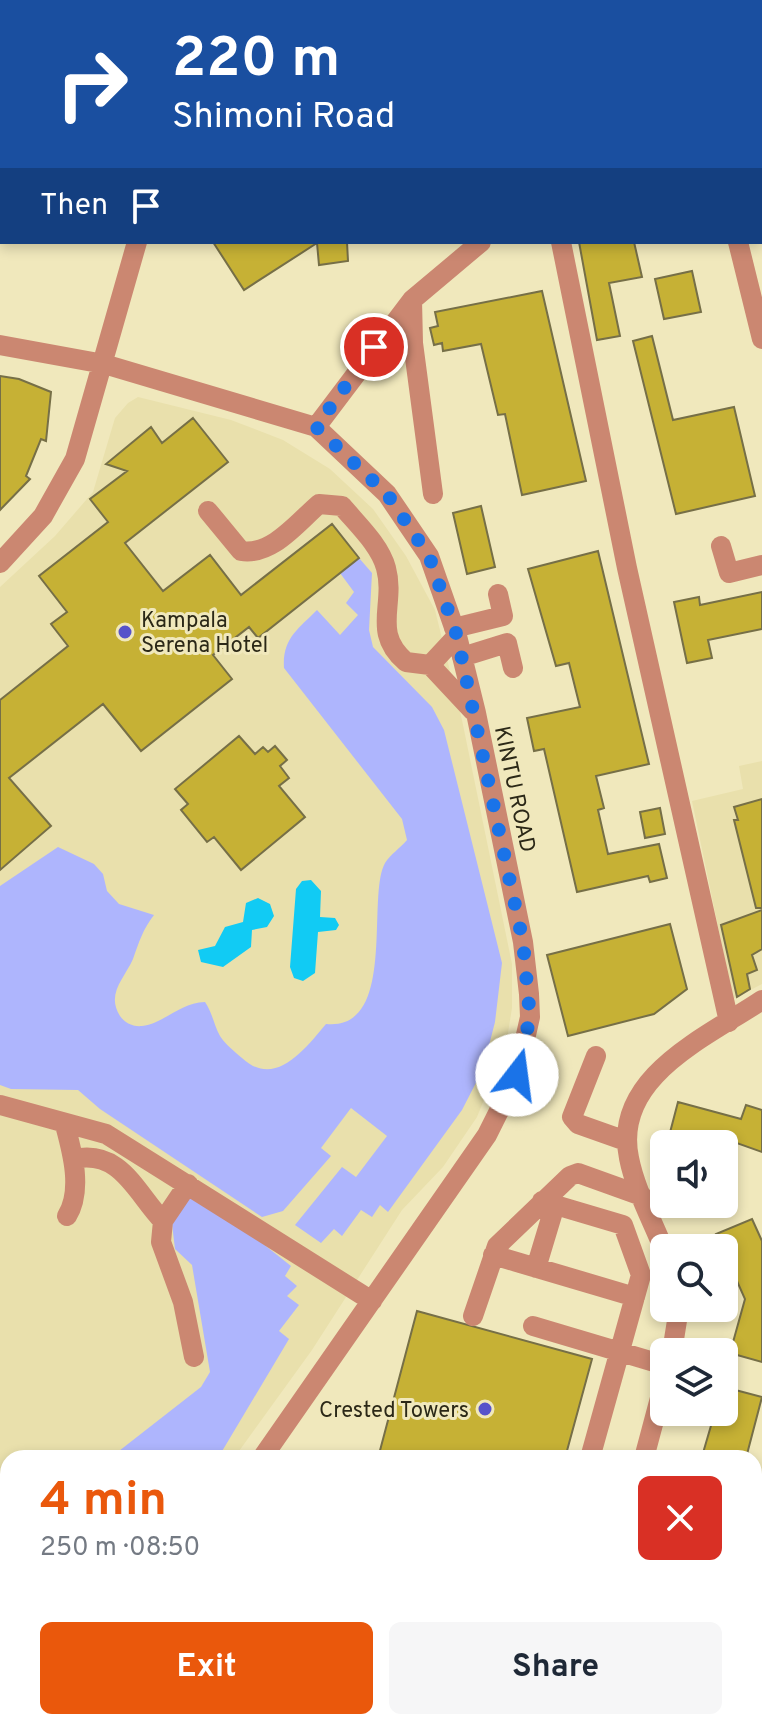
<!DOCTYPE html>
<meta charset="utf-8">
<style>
body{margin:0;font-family:Overpass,sans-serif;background:#f6f6f7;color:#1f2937;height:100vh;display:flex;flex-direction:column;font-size:30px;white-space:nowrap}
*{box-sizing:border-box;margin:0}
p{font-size:26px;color:#747a83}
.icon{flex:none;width:44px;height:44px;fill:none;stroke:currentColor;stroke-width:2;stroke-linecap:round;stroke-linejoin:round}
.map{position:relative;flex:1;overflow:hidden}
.panel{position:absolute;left:0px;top:1450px;width:762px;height:280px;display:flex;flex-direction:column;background:#fff;border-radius:24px 24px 0 0;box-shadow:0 4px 12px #0003}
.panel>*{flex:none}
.hud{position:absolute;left:0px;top:0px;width:762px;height:244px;box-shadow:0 4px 12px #0003;background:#1a4fa0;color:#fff;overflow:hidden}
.controls{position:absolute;left:650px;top:1130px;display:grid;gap:16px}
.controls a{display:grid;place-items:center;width:88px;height:88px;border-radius:12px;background:#fff;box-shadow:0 4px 12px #0003;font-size:40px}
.pin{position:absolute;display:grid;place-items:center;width:68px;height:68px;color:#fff;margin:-34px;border:4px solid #fff;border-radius:50%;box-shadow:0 2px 8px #0007}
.me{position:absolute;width:88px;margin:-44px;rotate:15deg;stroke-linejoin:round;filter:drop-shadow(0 0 6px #0008)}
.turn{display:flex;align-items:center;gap:28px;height:168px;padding:0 40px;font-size:36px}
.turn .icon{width:104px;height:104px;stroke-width:2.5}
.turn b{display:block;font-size:56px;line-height:68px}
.then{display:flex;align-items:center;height:76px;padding:0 40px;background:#0003;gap:16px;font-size:30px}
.round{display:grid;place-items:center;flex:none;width:84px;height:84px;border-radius:12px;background:#f6f6f7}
.summary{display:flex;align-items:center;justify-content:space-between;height:136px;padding:0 40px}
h1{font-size:48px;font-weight:700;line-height:60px;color:#ea580c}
.button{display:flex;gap:16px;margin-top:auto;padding:16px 40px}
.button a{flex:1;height:92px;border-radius:12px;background:#ea580c;color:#fff;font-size:32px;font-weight:700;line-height:92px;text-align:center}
.button a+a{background:#f6f6f7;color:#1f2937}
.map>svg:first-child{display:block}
</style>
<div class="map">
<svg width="762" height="1730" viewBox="0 0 762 1730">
<rect width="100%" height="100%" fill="#f0e8bc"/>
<path fill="#e9e0ac" d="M138 397 231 420 283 440 330 469 373 509 406 556 435 610 462 720 512 964V1008L506 1045 477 1117 443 1167 402 1210 312 1350 234 1458H8V1564L0 1561V587L55 536 93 492 115 418 128 403Z
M762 761V984L733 999 692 801 743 789 739 766Z"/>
<path fill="#aeb5fd" d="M359 558 372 573 369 630 373 647 432 707 444 730 502 963 495 1022 483 1069 462 1110 388 1212 380 1205 372 1217 361 1210 342 1236 334 1229 321 1243 295 1225 342 1167 356 1177 387 1136 351 1108 321 1148 331 1156 283 1211 262 1217 100 1109 78 1090 11 1089 0 1085V886L58 847 94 864 103 874 107 891 119 904 154 915C143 929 139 942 133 959 124 979 106 994 120 1016 125 1023 133 1027 142 1026 163 1024 179 1003 205 1002 212 1012 214 1025 220 1036 225 1044 235 1052 242 1058 275 1089 305 1049 326 1024 398 1031 366 897 385 863 390 855 401 847 407 840L402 819 284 668C282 639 298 629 317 610L340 635 358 615 346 603 354 592 340 573Z
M188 1196 262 1243 291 1266 285 1276 297 1286 287 1296 299 1305 279 1331 289 1339 218 1458H110L201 1387 210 1372 192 1265 175 1249 172 1224Z"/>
<path fill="#11cbf4" d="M311 880 321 891 320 917 335 918 339 925 336 930 318 932 315 973 303 981 294 978 290 967 296 889 302 881Z
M258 898 270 904 274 916 267 927 252 930 251 947 223 967 201 962 198 950 215 946 225 927 243 922 246 903Z"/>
<path fill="#c6b135" stroke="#766f47" stroke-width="2" d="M213 242H347L348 261 319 265 317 243 244 290Z
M579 242H634L642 277 609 283 620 336 597 340Z
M692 271 701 312 664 319 655 279Z
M542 291 586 481 522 495 505 414 498 415 481 344 443 351 442 343 434 345 430 328 438 326 435 312Z
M652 336 673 420 734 407 755 496 676 514 633 341Z
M0 376 19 379 51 392 46 441 41 439 26 476 30 479 0 510Z
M193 418 228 462 125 543 163 591 210 555 241 595 332 524 359 558 258 638 249 627 213 655 232 679 141 751 103 704 9 778 51 826 0 870V700L68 646 51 624 67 612 39 576 108 522 90 499 127 471 106 464 151 427 162 443Z
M481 506 495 567 467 574 453 513Z
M598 551 649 764 596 776 604 808 598 810 608 854 659 844 667 878 650 882 648 876 577 892 544 749 534 751 527 718 580 707 569 663 556 666 528 569Z
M762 592V629L708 640 712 658 687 663 674 602 699 597 700 605Z
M239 736 255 754 263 747 268 752 275 746 287 760 280 766 289 778 279 786 305 817 241 870 214 837 207 842 181 810 188 804 175 789Z
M762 799V908H756L734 820H738L734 807Z
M660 808 665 834 645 838 640 812Z
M762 910V949L752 955 757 970 747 974 750 989 737 997 721 925Z
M670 924 687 989 654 1014 568 1036 547 955Z
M678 1102 741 1119 746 1105 762 1110V1152L706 1132 703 1144H667Z
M752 1219 762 1241V1362L730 1353 745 1299 716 1234Z
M417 1311 592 1359 565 1458H378Z
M724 1387 762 1397 746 1458H722L703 1453 715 1412H724Z"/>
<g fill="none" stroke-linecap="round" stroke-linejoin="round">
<path stroke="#cb8771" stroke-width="20" d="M81 0 85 2
M200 2V0
M560 2V0
M760 49 762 48
M0 226 2 225
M561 242 627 568 729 1022
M738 242 762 339
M412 300 413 343 433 494
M0 345 104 364 316 427 387 494 429 556 457 636 476 713 523 942 529 994 530 1017 517 1075 487 1135 262 1458
M316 427 412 300 481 242
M208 511 241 551C272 556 297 523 319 504L342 506C357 524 380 545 386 568 396 605 371 632 406 662L430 665
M721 546 729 573 762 565
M0 563 43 516 75 459 137 242
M454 628 503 616 498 594
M457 636 430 665 473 711
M462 657 507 643 513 668
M596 1056 572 1117 578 1124 626 1141
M0 1105 106 1134 372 1301
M65 1125C72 1151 83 1190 67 1216
M74 1159C121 1149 136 1193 163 1221
M188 1184 163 1221 161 1242 183 1302 194 1357
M542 1201 623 1225 641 1275 590 1458
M664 1250C652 1220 635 1189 629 1158 612 1077 707 1037 762 1000
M493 1255 635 1297
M536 1268 555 1205
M473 1316 497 1246 570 1176 578 1173 642 1196
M533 1326 664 1365
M672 1352 679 1308
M644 1458 664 1383
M0 1486 8 1489
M333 1722 379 1730
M509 1730 511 1722
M574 1730 576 1722
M625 1730 626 1722"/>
<path stroke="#993a16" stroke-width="20" d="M0 1586 8 1588
M0 1651 8 1659
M54 1722 61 1730
M246 1722 254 1730
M184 1730 191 1722"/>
</g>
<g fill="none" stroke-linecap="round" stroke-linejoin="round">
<path stroke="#1a73e8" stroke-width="14" stroke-dasharray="0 25.2" d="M374 347 316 427 387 494 429 556 457 636 523 942 530 1017 517 1075"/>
</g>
<g fill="#5653ca" stroke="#f0e8bc" stroke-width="3">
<circle cx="125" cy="632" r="8"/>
<circle cx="485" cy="1409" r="8"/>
</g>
<g text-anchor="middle" stroke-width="6" stroke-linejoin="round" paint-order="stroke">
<g font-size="22" fill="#2b2817" stroke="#f0e8bc" text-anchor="start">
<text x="141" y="627">Kampala<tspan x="141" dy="25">Serena Hotel</tspan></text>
<text x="469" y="1417" text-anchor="end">Crested Towers</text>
</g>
<g font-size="22" fill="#2b2817" stroke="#f0e8bc">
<text transform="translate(516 789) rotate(78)" y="8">KINTU ROAD</text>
</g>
</g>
</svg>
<div class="controls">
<a><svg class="icon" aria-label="sound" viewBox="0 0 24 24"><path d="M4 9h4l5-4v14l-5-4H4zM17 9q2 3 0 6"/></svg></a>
<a><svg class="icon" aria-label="search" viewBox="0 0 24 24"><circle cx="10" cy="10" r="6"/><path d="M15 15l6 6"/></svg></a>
<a><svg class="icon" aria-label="layers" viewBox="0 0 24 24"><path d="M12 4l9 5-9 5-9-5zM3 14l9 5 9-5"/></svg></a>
</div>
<div class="pin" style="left:374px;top:347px;background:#d93025"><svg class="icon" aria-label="arrive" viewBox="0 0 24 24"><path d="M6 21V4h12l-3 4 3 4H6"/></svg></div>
<svg class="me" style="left:517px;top:1075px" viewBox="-20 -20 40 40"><circle r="19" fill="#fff"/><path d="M0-13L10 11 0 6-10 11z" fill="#1a73e8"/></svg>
<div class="hud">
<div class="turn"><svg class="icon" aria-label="right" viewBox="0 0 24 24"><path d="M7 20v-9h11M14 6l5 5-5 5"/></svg><div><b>220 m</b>Shimoni Road</div></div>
<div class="then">Then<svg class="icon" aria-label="arrive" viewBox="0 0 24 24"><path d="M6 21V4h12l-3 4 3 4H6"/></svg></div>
</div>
<section class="panel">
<div class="summary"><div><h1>4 min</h1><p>250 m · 08:50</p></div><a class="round" style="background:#d93025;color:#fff"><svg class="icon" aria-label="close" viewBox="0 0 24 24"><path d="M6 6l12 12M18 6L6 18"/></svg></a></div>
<div class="button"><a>Exit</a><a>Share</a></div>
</section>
</div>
